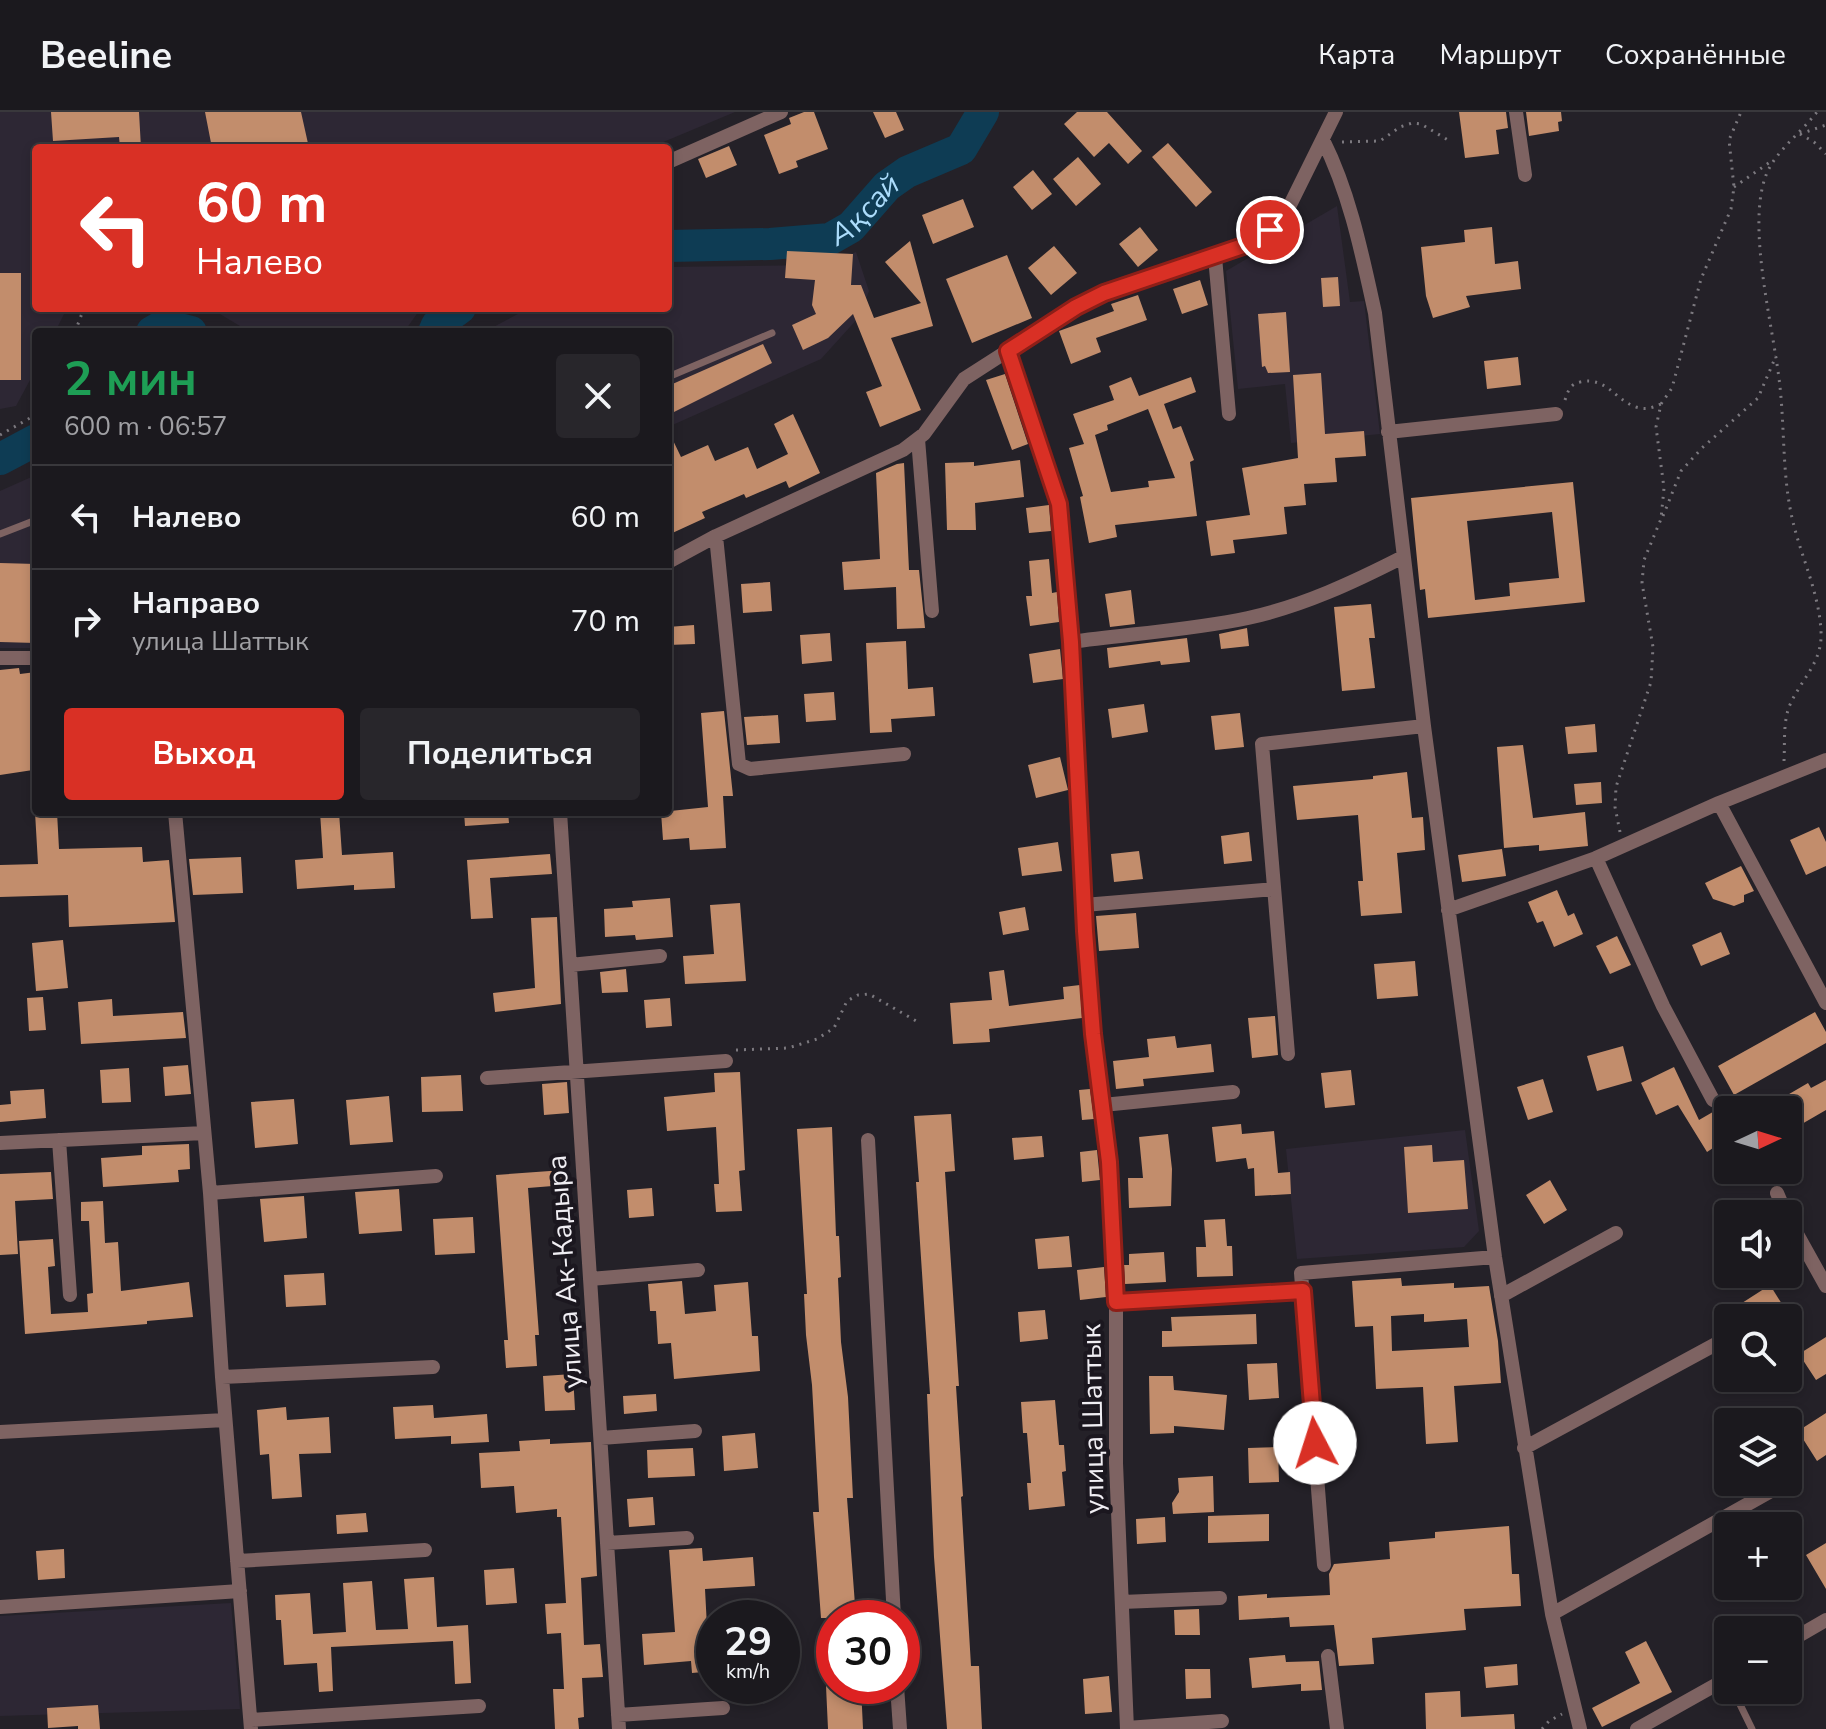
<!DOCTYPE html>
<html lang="ru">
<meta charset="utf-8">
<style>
body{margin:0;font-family:"Nunito Sans",sans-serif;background:#28262b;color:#f1f3f6;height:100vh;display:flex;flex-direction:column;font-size:30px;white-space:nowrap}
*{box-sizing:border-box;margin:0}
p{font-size:26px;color:#a0a0a4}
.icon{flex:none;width:44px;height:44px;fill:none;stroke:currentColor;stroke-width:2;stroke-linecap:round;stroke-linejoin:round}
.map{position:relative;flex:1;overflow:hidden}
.panel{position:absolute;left:32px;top:216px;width:640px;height:488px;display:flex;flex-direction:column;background:#1b191e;border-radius:8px;box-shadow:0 4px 12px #0003,0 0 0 2px #39383c}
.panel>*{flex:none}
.hud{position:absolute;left:32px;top:32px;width:640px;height:168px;border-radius:8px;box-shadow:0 4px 12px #0003,0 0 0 2px #39383c;background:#d93025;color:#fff;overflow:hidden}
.needle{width:52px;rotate:86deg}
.tools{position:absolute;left:1714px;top:984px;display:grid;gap:16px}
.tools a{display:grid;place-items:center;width:88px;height:88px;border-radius:8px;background:#1b191e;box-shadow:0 4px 12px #0003,0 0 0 2px #39383c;font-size:40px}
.speed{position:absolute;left:696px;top:1488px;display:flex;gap:16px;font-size:40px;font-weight:700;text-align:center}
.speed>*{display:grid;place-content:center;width:104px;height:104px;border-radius:50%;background:#1b191e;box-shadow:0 4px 12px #0003,0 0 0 2px #39383c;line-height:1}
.speed small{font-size:20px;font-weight:400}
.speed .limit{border:12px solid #d22;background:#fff;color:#111}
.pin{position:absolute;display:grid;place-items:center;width:68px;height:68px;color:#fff;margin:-34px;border:4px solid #fff;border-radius:50%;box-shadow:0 2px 8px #0007}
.me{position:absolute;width:88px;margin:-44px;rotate:355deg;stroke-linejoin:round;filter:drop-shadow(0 0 6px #0008)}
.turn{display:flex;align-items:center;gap:28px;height:168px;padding:0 32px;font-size:36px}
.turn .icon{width:104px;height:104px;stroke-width:2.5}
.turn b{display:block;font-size:56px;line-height:68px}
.round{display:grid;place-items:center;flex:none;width:84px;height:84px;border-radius:8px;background:#28262b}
.head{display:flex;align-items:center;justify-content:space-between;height:136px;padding:0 32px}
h1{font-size:48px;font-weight:700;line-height:60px;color:#1e9e55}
.cta{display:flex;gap:16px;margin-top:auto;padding:16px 32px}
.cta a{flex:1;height:92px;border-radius:8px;background:#d93025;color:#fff;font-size:32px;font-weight:700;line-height:92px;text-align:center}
.cta a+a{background:#28262b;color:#f1f3f6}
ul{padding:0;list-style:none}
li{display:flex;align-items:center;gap:24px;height:104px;padding:0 32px;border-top:2px solid #39383c}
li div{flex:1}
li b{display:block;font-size:30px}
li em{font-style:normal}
header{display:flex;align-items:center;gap:48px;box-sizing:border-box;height:112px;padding:0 40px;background:#1b191e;border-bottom:2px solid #39383c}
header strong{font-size:38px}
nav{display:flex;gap:44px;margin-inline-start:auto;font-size:28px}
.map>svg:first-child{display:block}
</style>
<header>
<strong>Beeline</strong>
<nav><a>Карта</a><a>Маршрут</a><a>Сохранённые</a></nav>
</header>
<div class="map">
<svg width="1826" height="1617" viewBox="0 0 1826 1617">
<rect width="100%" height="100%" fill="#242128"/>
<path fill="#2d2734" d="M0 0H735L649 36H36V196H67L55 220H36V257L16 294 0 297Z
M1337 94 1350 190 1364 189 1380 322 1291 331 1285 272 1238 277 1226 159Z
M856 140 869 179 859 205 821 247 668 315V220H484L529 196H668V155L827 153Z
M210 196H421L404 220H250Z
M36 363V536H0V379Z
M1465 1018 1479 1119 1464 1135 1297 1147 1286 1037Z
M231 1491 240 1597 0 1604V1504Z"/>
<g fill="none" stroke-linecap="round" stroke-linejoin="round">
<g stroke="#0e3c54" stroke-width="32">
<path id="s1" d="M668 134 770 132 830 127 851 115 887 74 907 60 961 37 983 0"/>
<path d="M152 220 164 213 191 220"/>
<path d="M434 220 437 213 460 196"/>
<path d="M0 347 36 328"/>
</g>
</g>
<path fill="#c28d6c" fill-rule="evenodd" d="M51 0H139L141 36H120L119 25 53 29Z
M205 0H301L309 36H212Z
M804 0H814L828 37 796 49 798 55 779 62 764 23 791 12 789 6Z
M873 0H896L904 18 885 26Z
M1077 0H1107L1142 39 1128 52 1109 31 1094 45 1064 12Z
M1459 0H1506L1508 16 1496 18 1499 42 1465 46Z
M1526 0H1561L1562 9 1558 10 1559 19 1529 24Z
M1168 31 1212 80 1196 95 1152 45Z
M729 34 737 53 706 66 698 47Z
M1078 45 1101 72 1076 94 1053 67Z
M1033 58 1052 82 1032 98 1013 75Z
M963 87 974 115 933 132 922 103Z
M1140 115 1158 138 1138 155 1119 132Z
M1492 115 1495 152 1518 149 1521 177 1466 184 1470 195 1433 206 1426 184 1421 135 1465 130 1464 118Z
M910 129 933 214 891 226 921 298 880 315 866 280 882 274 853 202 828 226 803 238 792 213 816 202 812 193 815 168 785 166 787 139 853 142 851 173H861L874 206 921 191 885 150Z
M1054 134 1077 161 1051 183 1028 156Z
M1007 143 1032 206 972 231 946 167Z
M0 161H21V268H0Z
M1338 165 1340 194 1323 195 1321 166Z
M1200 168 1208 193 1182 202 1173 177Z
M1138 183 1147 208 1096 226 1101 240 1071 252 1059 219 1114 199 1111 192Z
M1286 200 1290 260 1268 261 1265 254 1262 255 1258 202Z
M763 232 772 251 668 303V274Z
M1518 245 1521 273 1487 277 1484 249Z
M1321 261 1325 322 1364 319 1366 344 1335 346 1337 370 1304 372 1306 393 1284 395 1287 422 1233 428 1235 441 1211 444 1206 409 1250 403 1242 356 1298 346 1293 263Z
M1005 262 1028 332 1012 338 986 268Z
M1131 265 1139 284 1191 265 1196 280 1164 292 1173 317 1181 314 1194 348 1190 350 1197 404 1115 413 1117 425 1089 431 1080 385 1083 384 1069 336 1084 332 1073 302 1114 288 1109 274ZM1148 297 1175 366 1148 369 1149 375 1111 380 1095 323 1108 318 1107 313Z
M793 302 820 361 789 376 786 369 746 386 744 382 702 400 705 406 668 423V318L681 345 708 333 715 349 748 335 757 357 788 342 774 312Z
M1020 348 1024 385 975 391 976 418H947L945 351 974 350V354Z
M904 351 909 458H919L925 516 897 517 896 475 844 478 842 450 880 447 876 361 897 352Z
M1573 370 1585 490 1428 506 1425 477 1420 478 1411 386ZM1552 400 1559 466 1509 471 1510 484 1475 488 1467 409Z
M1049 393 1051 419 1029 421 1026 396Z
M1049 447 1052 481 1057 480 1059 510 1030 514 1026 484H1032L1029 449Z
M0 451 36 452V531L0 530Z
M770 470 772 499 743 501 741 472Z
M1131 478 1135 512 1110 515 1105 482Z
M1371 492 1375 526H1369L1375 576 1342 579 1334 495Z
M694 513 695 532 668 533V515Z
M1247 516 1249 534 1221 537 1219 522Z
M830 521 832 549 802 552 800 523Z
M1187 526 1190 550 1161 553 1160 549 1109 556 1107 536Z
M906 529 908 577 933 575 935 604 891 607 892 620 870 621 866 531Z
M1060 537 1063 567 1033 571 1029 542Z
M19 556 20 562 36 560V634H30L33 658 0 663V558Z
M834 580 836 608 806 610 804 582Z
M1144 592 1148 620 1112 626 1108 597Z
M724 599 733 684H723L726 736 690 738 689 726 663 728 661 700 708 695 701 601Z
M1240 601 1244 635 1215 638 1211 604Z
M778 603 780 631 747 633 744 605Z
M1595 612 1597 640 1568 642 1565 615Z
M1523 633 1533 706 1585 700 1588 734 1539 739V733L1504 736 1497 635Z
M1060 645 1068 678 1036 686 1028 653Z
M1407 660 1412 706 1423 705 1425 738 1397 741 1402 801 1361 804 1358 769H1363L1358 703 1297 708 1293 674 1373 667V664Z
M1601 670 1602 691 1576 693 1574 672Z
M35 700H57L59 737 142 735 143 750 169 748 175 810 69 815 68 783 0 785V753L38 752Z
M320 700H339L342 743 393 740 395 776 354 778V773L297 777 295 748 323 746Z
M464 700H508L509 711 465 714Z
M1819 715 1826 730V754L1806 763 1790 728Z
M1249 720 1252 749 1224 752 1221 724Z
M1058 730 1062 759 1022 764 1018 736Z
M1502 737 1506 764 1462 770 1458 743Z
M1139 739 1143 767 1114 770 1111 742Z
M550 742 552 762 490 766 493 806 471 807 467 748Z
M241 745 243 781 193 783 189 747Z
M1741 754 1754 779 1744 783V790L1734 794 1713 787 1705 771Z
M1557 778 1568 804 1574 801 1583 822 1554 835 1543 809 1537 811 1528 790Z
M670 786 673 825 636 828 635 823 605 825 604 797 633 795 632 789Z
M740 791 746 869 685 872 683 844 714 842 710 793Z
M1025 795 1029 818 1003 823 999 800Z
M1136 801 1139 836 1099 839 1096 804Z
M557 805 561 892 495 900 493 881 535 876 531 806Z
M1721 820 1730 842 1701 854 1692 833Z
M1617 824 1631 853 1610 862 1596 834Z
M63 828 68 876 36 879 32 831Z
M1415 849 1418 884 1377 887 1374 852Z
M626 857 628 880 602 881 600 860Z
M1004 858 1009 894 1064 887 1063 875 1080 873 1082 906 989 917 990 930 953 932 950 891 992 888 989 860Z
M43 885 46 918 29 919 27 886Z
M670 886 672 914 646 916 644 888Z
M112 887 113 904 183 900 186 926 81 932 78 890Z
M1815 900 1826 920V931L1734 983 1718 954Z
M1275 904 1278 943 1252 946 1248 906Z
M1175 924 1177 936 1211 932 1214 960 1143 967 1144 974 1116 977 1113 949 1149 945 1147 927Z
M1623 934 1632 969 1597 979 1587 944Z
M188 953 191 982 165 984 163 955Z
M1674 955 1699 1008 1718 997 1728 1012V1026L1707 1040 1678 993 1656 1003 1641 971Z
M129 956 131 990 102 991 100 958Z
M1351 958 1355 993 1325 996 1321 961Z
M740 960 745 1058 739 1059 742 1099 716 1100 714 1072H719L716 1015 667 1019 664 985 715 980 714 961Z
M461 963 463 999 422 1000 421 965Z
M1543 967 1553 1000 1528 1008 1517 975Z
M1826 968V998L1788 1020V998H1762L1808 971 1811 976Z
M567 970 569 1001 544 1003 542 972Z
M44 977 46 1006 0 1010V993L11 992 10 979Z
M1090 977 1094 1007 1082 1008 1079 978Z
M389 984 393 1030 350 1033 346 988Z
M294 987 298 1032 255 1036 251 990Z
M951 1002 955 1059 945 1060 959 1274H956L963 1384 961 1385 971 1554H979L982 1617H947L934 1445 927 1282H930L916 1070H919L914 1004Z
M1241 1012 1242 1022 1274 1019 1278 1061 1290 1060 1291 1082 1255 1084 1254 1056 1248 1057 1246 1046 1216 1050 1212 1015Z
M832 1015 836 1124H839L841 1165 838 1166 841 1230 848 1285 853 1386H847L856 1506H821L813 1400H819L812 1273 806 1223 804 1182H807L797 1017Z
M1168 1022 1172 1057 1171 1094 1129 1096 1128 1066H1143L1139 1025Z
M1042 1024 1044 1045 1014 1048 1012 1026Z
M189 1032 190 1057 178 1058 179 1070 103 1075 101 1046 142 1043V1034Z
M1432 1033 1433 1050 1464 1048 1468 1097 1408 1101 1404 1035Z
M1097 1038 1100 1068 1082 1070 1080 1040Z
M564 1058 565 1073 528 1076 539 1223H535L537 1254 506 1256 504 1228H508L496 1063Z
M51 1060 53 1087 15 1089 18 1142 0 1143V1062Z
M1550 1068 1567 1098 1544 1112 1526 1083Z
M652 1076 654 1104 629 1106 627 1078Z
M399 1077 402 1119 359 1122 355 1080Z
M304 1084 307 1126 264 1130 260 1087Z
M103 1089 105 1131 118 1130 121 1179 189 1170 193 1205 147 1209V1212L25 1222 19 1129 53 1127 55 1154 48 1155 51 1202 88 1200 87 1182 93 1181 89 1109H81V1090Z
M473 1105 475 1141 435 1143 433 1107Z
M1225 1107 1227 1134H1232L1233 1164 1197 1165 1196 1135H1206L1204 1108Z
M1069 1124 1072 1155 1038 1157 1035 1127Z
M1164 1140 1166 1170 1125 1172 1124 1153H1129V1142Z
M1104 1155 1106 1185 1080 1188 1077 1158Z
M324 1161 326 1193 286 1195 284 1163Z
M1401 1166 1402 1174 1454 1171V1176L1489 1174 1498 1229 1501 1271 1454 1274 1458 1330 1426 1332 1423 1275 1376 1277 1373 1214 1355 1215 1352 1169ZM1424 1202V1210L1467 1207 1469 1235 1392 1239 1391 1204Z
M682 1169 685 1202 716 1199 714 1173 748 1170 752 1224H758L760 1259 674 1267 671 1231 658 1232 656 1199H650L648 1172Z
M1770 1173 1787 1200 1777 1206H1752L1742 1191Z
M1045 1198 1048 1227 1020 1230 1018 1200Z
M1256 1202 1257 1232 1162 1235V1219H1172L1171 1205Z
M1826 1225V1262L1816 1268 1799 1242Z
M1277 1251 1279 1286 1249 1288 1247 1252Z
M573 1262 575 1298 545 1299 543 1264Z
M1149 1264H1173L1174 1278 1227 1283 1224 1318 1174 1314V1321L1150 1322Z
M656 1282 657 1299 624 1302 623 1284Z
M1055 1288 1059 1333H1064L1066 1359 1062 1360 1065 1394 1029 1398 1027 1371H1031L1027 1321H1023L1021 1290Z
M433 1293 434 1306 487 1302 489 1330 451 1332V1324L395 1327 393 1295Z
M286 1295 287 1308 329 1305 331 1341 299 1342 302 1385 272 1387 269 1342 260 1343 257 1298Z
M1826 1301V1343L1817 1349 1798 1319Z
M755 1321 758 1356 724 1359 722 1324Z
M550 1327V1332L591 1330 597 1464 581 1466 584 1533 600 1532 603 1565 582 1566 584 1605 578 1606 579 1617H555L553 1577H564L561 1521 547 1522 545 1492 566 1491 561 1405H557V1397L516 1401 514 1374 481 1376 479 1341 520 1339 519 1329Z
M1278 1335 1279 1370 1249 1371 1248 1336Z
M693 1336 695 1364 648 1366 647 1338Z
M1213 1364 1214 1400 1173 1402 1172 1391 1179 1380 1178 1366Z
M653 1385 655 1413 629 1415 627 1387Z
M366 1401 368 1420 337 1422 336 1403Z
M1269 1402V1429L1208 1431V1404Z
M1165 1405 1166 1430 1137 1432 1136 1407Z
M1509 1414 1512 1462H1519L1521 1494 1464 1497 1466 1518 1372 1526 1374 1552 1339 1554 1334 1513 1290 1515 1289 1505 1239 1508 1238 1484 1267 1482V1486L1330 1483 1329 1462 1334 1452 1390 1447 1389 1430 1435 1426V1420Z
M1826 1431V1477L1806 1443Z
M702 1436 703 1449 753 1445 755 1474 705 1477 707 1515H714V1559L692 1561 691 1549 644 1553 642 1522 675 1520 669 1438Z
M64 1437 65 1466 38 1468 36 1439Z
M514 1456 517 1491 486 1493 484 1458Z
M434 1465 437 1515 468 1513 471 1571 455 1572 453 1529 331 1535 333 1579 319 1580 317 1551 284 1553 281 1508H276L275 1483 310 1481 313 1522 346 1520 343 1471 372 1469 376 1518 408 1517 404 1467Z
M1199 1497 1200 1523H1175L1174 1498Z
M1646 1529 1672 1580 1602 1615 1592 1596 1640 1571 1625 1540Z
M1285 1543 1286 1550 1319 1549 1322 1578 1301 1579V1572L1252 1576 1249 1546Z
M1517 1552 1518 1573 1486 1576 1484 1555Z
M1185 1557H1210L1211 1586 1186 1587Z
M1109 1564 1112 1600 1085 1602 1083 1567Z
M826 1574H861L863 1617H828Z
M1460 1579 1461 1605 1514 1602 1515 1617H1426L1425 1581Z
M98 1593 100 1617H78V1614L48 1616 47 1596Z"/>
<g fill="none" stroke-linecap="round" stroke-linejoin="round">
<path stroke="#7c797f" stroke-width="3" stroke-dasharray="2 6" stroke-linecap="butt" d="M1800 22 1814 30 1826 42
M1800 22 1826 13
M1342 30 1380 29 1400 15 1412 11 1421 12 1448 28
M1734 75 1773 48
M75 220 84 196
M1565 288C1568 279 1570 272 1580 270 1606 264 1615 288 1636 295 1646 298 1652 296 1661 292
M0 323 30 306 36 296
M1663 404 1681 359 1702 336 1758 286 1776 244
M1784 649C1785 631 1783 612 1789 595 1800 568 1823 551 1821 519 1819 482 1803 449 1794 414 1782 368 1785 322 1780 275 1774 217 1747 119 1765 66 1773 41 1801 21 1817 0
M1620 720 1615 695 1616 675 1651 570 1653 535 1642 471 1644 448 1661 407 1664 376 1656 315 1661 292 1672 276 1701 167 1731 97 1734 75 1729 28 1741 0
M736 938 788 936 817 927 834 916 847 889 858 883 869 882 918 910
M1542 1617 1549 1609 1562 1602"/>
<path stroke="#7e6362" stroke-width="7" d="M668 265 772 221
M0 422 36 408
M1733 1578 1752 1617"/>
<path stroke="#7e6362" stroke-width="14" d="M1516 0 1525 63
M1323 28C1350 82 1362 142 1375 201L1424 614 1495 1145 1552 1502 1580 1617
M668 50 781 0
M1215 145 1229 302
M1008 239 1059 392 1071 530 1084 793 1093 922 1109 1050 1116 1190V1351L1127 1617
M1388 320 1556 302
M918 327 932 499
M716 424 739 652 750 657 904 642
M668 450 716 424 903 338 924 322 964 267 1076 195 1104 181 1249 132 1270 118 1290 93 1336 0
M1071 530C1128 522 1192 518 1248 506 1303 494 1354 470 1403 445
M0 546H36
M1719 691 1826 891
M175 700 210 1081 222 1265 251 1617
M560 700 619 1617
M1596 746 1663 894 1713 988
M1084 793 1274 777
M1448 798 1596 746 1719 691 1826 648
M570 853 660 844
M1288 942 1262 632 1424 614
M487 966 726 949
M1103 993 1233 980
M59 1028 70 1183
M868 1028 894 1506
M0 1031 204 1021
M210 1081 436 1064
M1777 1081 1786 1102
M1788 1106 1826 1174
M590 1167 698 1158
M1501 1184 1616 1121
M1116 1190 1303 1179
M222 1265 433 1255
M0 1320 225 1308
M601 1326 695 1319
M1524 1336 1716 1232
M607 1431 687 1426
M237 1449 425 1438
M1324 1453 1301 1161 1495 1145
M1122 1490 1220 1486
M0 1495 240 1479
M1552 1502 1787 1370
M1788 1530 1826 1508
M1328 1544 1337 1617
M897 1574 900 1617
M618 1603 723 1596
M251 1608 479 1594
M1127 1616 1222 1609
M1637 1617 1728 1566"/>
</g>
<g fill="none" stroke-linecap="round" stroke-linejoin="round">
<defs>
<path id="route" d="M1270 118 1249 132 1104 181 1076 195 1008 239 1059 392 1071 530 1085 819 1093 922 1109 1050 1116 1190 1303 1179 1315 1331"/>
</defs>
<use href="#route" stroke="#8d1f18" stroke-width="20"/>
<use href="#route" stroke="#d93025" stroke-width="14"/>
</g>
<g text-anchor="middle" stroke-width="8" stroke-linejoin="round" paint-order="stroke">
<g font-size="28" fill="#f0eef3" stroke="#1b171f">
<text transform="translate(564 1160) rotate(-94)" y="10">улица Ак-Кадыра</text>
<text transform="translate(1092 1307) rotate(-91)" y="10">улица Шаттык</text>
</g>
<g font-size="30" font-style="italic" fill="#abdcfb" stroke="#1b171f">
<text dy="10" stroke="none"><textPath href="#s1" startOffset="208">Ақсай</textPath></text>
</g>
</g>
</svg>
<div class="tools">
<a><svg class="needle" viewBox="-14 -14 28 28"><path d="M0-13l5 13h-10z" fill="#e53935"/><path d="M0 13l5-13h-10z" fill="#a0a0a4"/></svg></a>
<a><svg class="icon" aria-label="sound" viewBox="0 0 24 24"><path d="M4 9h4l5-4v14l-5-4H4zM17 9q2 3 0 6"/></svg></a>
<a><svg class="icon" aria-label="search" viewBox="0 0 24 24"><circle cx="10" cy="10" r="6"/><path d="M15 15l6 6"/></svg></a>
<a><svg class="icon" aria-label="layers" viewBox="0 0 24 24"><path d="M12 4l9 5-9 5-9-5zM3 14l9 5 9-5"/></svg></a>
<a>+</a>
<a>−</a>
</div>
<div class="speed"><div>29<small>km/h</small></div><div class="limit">30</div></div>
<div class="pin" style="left:1270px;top:118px;background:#d93025"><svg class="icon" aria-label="arrive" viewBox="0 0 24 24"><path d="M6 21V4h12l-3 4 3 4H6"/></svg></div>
<svg class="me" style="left:1315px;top:1331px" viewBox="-20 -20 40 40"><circle r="19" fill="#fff"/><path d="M0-13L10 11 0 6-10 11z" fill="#d93025"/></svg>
<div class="hud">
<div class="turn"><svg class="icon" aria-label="left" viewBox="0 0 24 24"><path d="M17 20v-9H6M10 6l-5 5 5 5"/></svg><div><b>60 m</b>Налево</div></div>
</div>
<section class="panel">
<div class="head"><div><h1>2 мин</h1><p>600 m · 06:57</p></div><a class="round"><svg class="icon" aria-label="close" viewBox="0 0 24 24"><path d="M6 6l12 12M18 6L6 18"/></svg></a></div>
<ul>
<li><svg class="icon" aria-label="left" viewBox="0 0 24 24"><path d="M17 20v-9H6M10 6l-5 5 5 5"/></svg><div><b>Налево</b></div><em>60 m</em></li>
<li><svg class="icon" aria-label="right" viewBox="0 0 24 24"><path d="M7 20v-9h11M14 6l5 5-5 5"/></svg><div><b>Направо</b><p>улица Шаттык</p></div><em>70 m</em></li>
</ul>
<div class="cta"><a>Выход</a><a>Поделиться</a></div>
</section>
</div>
